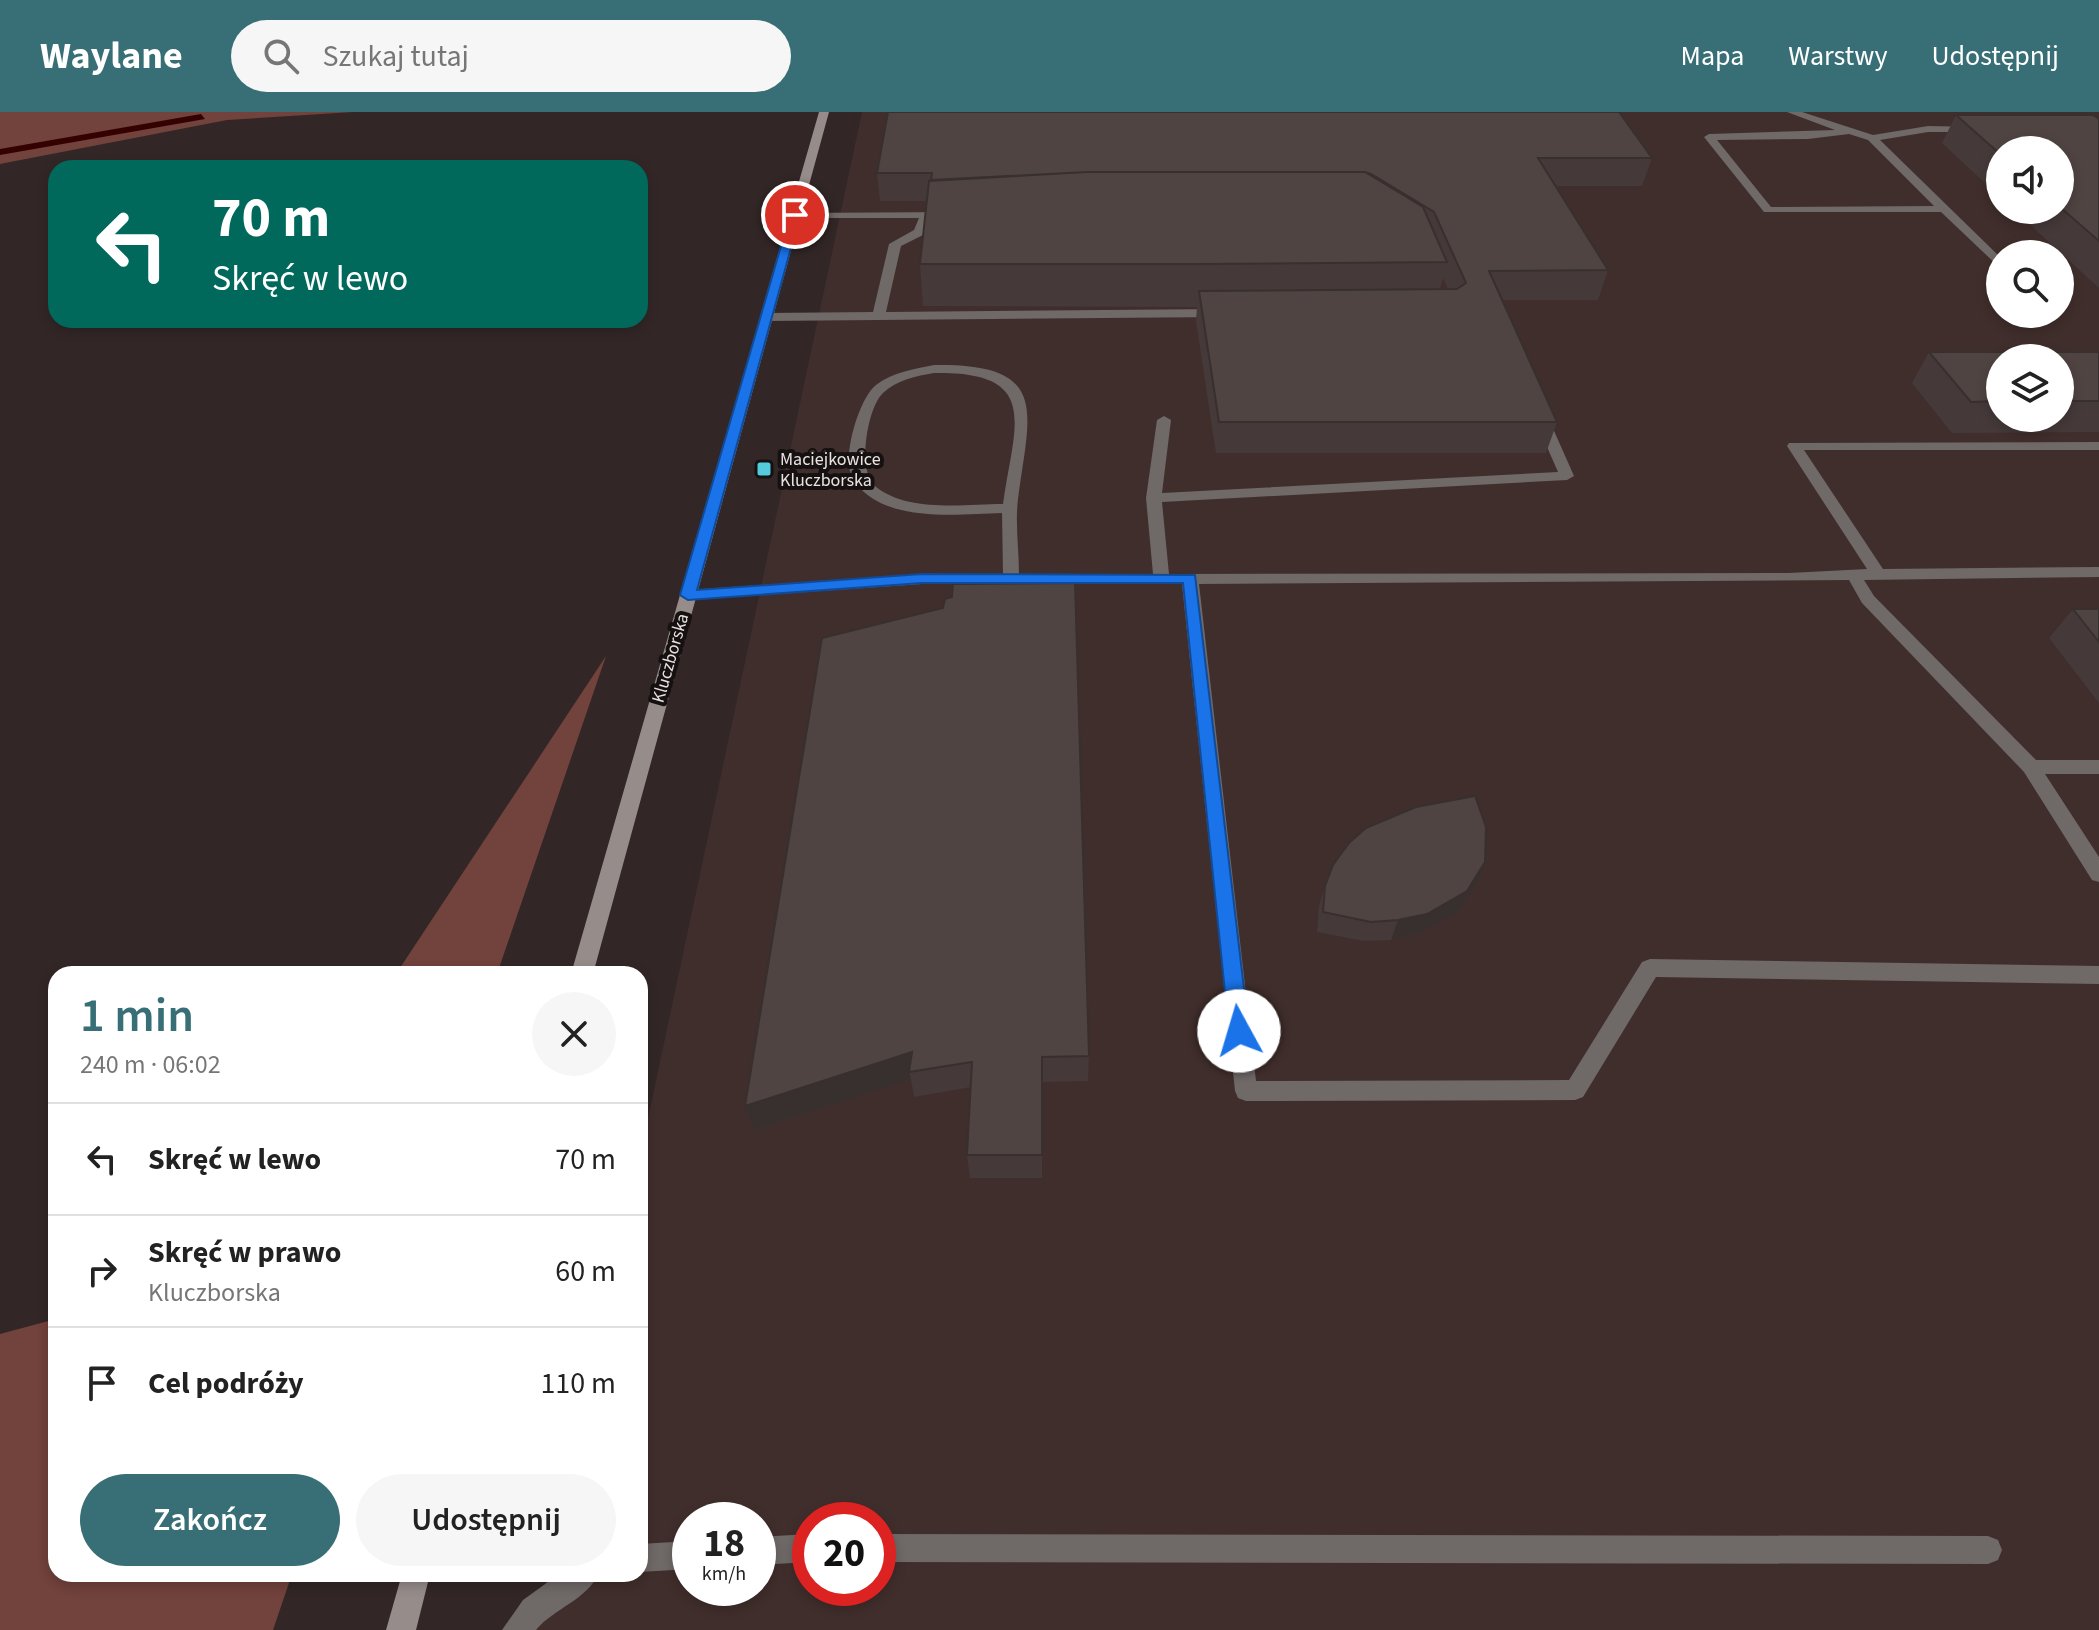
<!DOCTYPE html>
<html lang="pl">
<meta charset="utf-8">
<style>
body{margin:0;font-family:"Source Sans 3",sans-serif;background:#f6f6f6;color:#222;height:100vh;display:flex;flex-direction:column;font-size:30px;white-space:nowrap}
*{box-sizing:border-box;margin:0}
p{font-size:26px;color:#767676}
.icon{flex:none;width:44px;height:44px;fill:none;stroke:currentColor;stroke-width:2;stroke-linecap:round;stroke-linejoin:round}
.map{position:relative;flex:1;overflow:hidden}
.sheet{position:absolute;left:48px;top:854px;width:600px;height:616px;display:flex;flex-direction:column;background:#fff;border-radius:24px;box-shadow:0 4px 12px #0003}
.sheet>*{flex:none}
.banner{position:absolute;left:48px;top:48px;width:600px;height:168px;border-radius:24px;box-shadow:0 4px 12px #0003;background:#00695c;color:#fff;overflow:hidden}
.controls{position:absolute;left:1986px;top:24px;display:grid;gap:16px}
.controls a{display:grid;place-items:center;width:88px;height:88px;border-radius:50%;background:#fff;box-shadow:0 4px 12px #0003;font-size:40px}
.speed{position:absolute;left:672px;top:1390px;display:flex;gap:16px;font-size:40px;font-weight:700;text-align:center}
.speed>*{display:grid;place-content:center;width:104px;height:104px;border-radius:50%;background:#fff;box-shadow:0 4px 12px #0003;line-height:1}
.speed small{font-size:20px;font-weight:400}
.speed .limit{border:12px solid #d22;background:#fff;color:#111}
.pin{position:absolute;display:grid;place-items:center;width:68px;height:68px;color:#fff;margin:-34px;border:4px solid #fff;border-radius:50%;box-shadow:0 2px 8px #0007}
.me{position:absolute;width:88px;margin:-44px;rotate:354deg;stroke-linejoin:round;filter:drop-shadow(0 0 6px #0008)}
.turn{display:flex;align-items:center;gap:28px;height:168px;padding:0 32px;font-size:36px}
.turn .icon{width:104px;height:104px;stroke-width:2.5}
.turn b{display:block;font-size:56px;line-height:68px}
.round{display:grid;place-items:center;flex:none;width:84px;height:84px;border-radius:42px;background:#f6f6f6}
.overview{display:flex;align-items:center;justify-content:space-between;height:136px;padding:0 32px}
h1{font-size:48px;font-weight:600;line-height:60px;color:#386e75}
.action{display:flex;gap:16px;margin-top:auto;padding:16px 32px}
.action a{flex:1;height:92px;border-radius:48px;background:#386e75;color:#fff;font-size:32px;font-weight:600;line-height:92px;text-align:center}
.action a+a{background:#f6f6f6;color:#222}
ul{padding:0;list-style:none}
li{display:flex;align-items:center;gap:24px;height:112px;padding:0 32px;border-top:2px solid #e0e0e0}
li div{flex:1}
li b{display:block;font-size:30px}
li em{font-style:normal}
header{display:flex;align-items:center;gap:48px;box-sizing:border-box;height:112px;padding:0 40px;background:#386e75;color:#fff}
header strong{font-size:38px}
nav{display:flex;gap:44px;margin-inline-start:auto;font-size:28px}
.search{width:560px;height:72px;background:#f6f6f6;display:flex;align-items:center;gap:20px;box-sizing:border-box;padding:0 28px;border-radius:44px;color:#767676;font-size:30px}
.map>svg:first-child{display:block}
</style>
<header>
<strong>Waylane</strong>
<div class="search"><svg class="icon" aria-label="search" viewBox="0 0 24 24"><circle cx="10" cy="10" r="6"/><path d="M15 15l6 6"/></svg>Szukaj tutaj</div>
<nav><a>Mapa</a><a>Warstwy</a><a>Udostępnij</a></nav>
</header>
<div class="map">
<svg width="2099" height="1518" viewBox="0 0 2099 1518">
<rect width="100%" height="100%" fill="#322726"/>
<path fill="#402e2c" fill-rule="evenodd" d="M862 0H2099V1518H530L548 1462H640V1044ZM2000 38H2060V98H2000ZM2000 142H2060V202H2000ZM2000 246H2060V306H2000ZM690 1408H758V1476H690ZM810 1408H878V1476H810Z"/>
<path fill="#72423c" d="M0 0H353L227 8 0 52Z
M606 544 497 862H396Z
M56 1207V1462H292L273 1518H0V1222Z"/>
<g fill="none" stroke-linecap="round" stroke-linejoin="round">
<path fill="#350000" fill-rule="evenodd" d="M201 2 205 7 0 43V37Z"/>
<path fill="#6f6968" fill-rule="evenodd" d="M1787 0H1802L1873 23 1928 14 1979 15 1980 17 1975 20H1928L1880 28 2000 145V156L1941 100H1764L1704 25 1709 22 1835 18ZM1849 22 1868 28 1934 94 1771 95 1717 28 1808 27Z
M956 100V104L930 106 923 123 901 134 886 200 1222 197 1228 201 1222 205 766 209 760 205 766 201 873 200 889 132 914 118 919 106H795L791 105V101Z
M2046 202H2058L2060 205 2054 209Z
M934 253C1052 251 1029 301 1018 387 1015 412 1019 437 1019 462H1153L1146 386 1157 308 1164 304 1171 308 1162 381 1558 360 1533 303 1540 299 1547 303 1574 364 1567 368 1162 390 1169 462 1789 461 1867 457 1787 334 1789 331 2099 330V338H1804L1883 457 2099 455V465L1864 468 1874 484 2036 648H2099V662H2045L2099 745V770L2092 768 2024 660 1862 491 1849 468 1199 472 1256 969 1569 968 1642 850 1650 847 2099 854V872L1656 865 1583 985 1575 988 1246 989 1238 986 1235 979 1182 472H922L688 488 680 483 688 478 922 462H1003L1002 401C960 402 898 410 864 380 859 375 852 366 850 359 844 339 860 285 876 273 893 260 914 257 934 253ZM934 261C1044 259 1013 315 1003 392 964 392 907 401 875 374 857 359 867 296 883 281 897 268 916 264 934 261Z
M810 1422V1450L758 1453V1425Z
M878 1422 1988 1424 1998 1428 2002 1438 1998 1448 1988 1452 878 1450Z
M690 1429V1457L640 1460V1432Z
M559 1462H598C588 1487 553 1497 536 1518H502L523 1488Z"/>
<path fill="#968d8b" fill-rule="evenodd" d="M819 0H829L593 862H571Z
M402 1462H430L416 1518H386Z"/>
</g>
<path fill="#453a39" fill-rule="evenodd" d="M888 0 1652 46 1642 74H1555L1608 158 1598 188H1502L1557 310 1546 341H1216L1196 209 1197 195 923 194 920 152 927 89H880L877 61ZM1443 166 1448 177H1440Z
M1956 3 2099 7V176L2014 98H2060V38H2000V85L1942 31Z
M1929 240H2099V320L1952 321 1912 271ZM2000 246H2060V306H2000Z
M2073 497H2099V591L2049 526Z
M822 526 1089 944 1088 969 1042 970V1066H970L967 1043 971 975 914 985 911 967 754 1018 745 994Z
M1485 750 1477 770 1459 799 1420 821 1391 828 1364 829 1317 820 1319 794 1325 774Z"/>
<path fill="#38302e" d="M1485 750 1477 770 1459 799 1420 821 1391 828 1398 808Z
M912 940 909 960 911 967 754 1018 745 994Z"/>
<path fill="#504442" stroke="#38302e" stroke-width="2" d="M888 0H1619L1652 46H1538L1608 158 1489 159 1557 310H1219L1199 179 1457 177 1466 171 1434 100 1371 62 1365 60H1087L931 68 932 61H877Z
M1956 3H2093L2099 7V129L2060 95V38H2000V42Z
M1087 60H1365L1423 95 1447 150 1198 152H920L929 69Z
M1929 240H2099V289H2060V246H2000V289L1971 290Z
M1075 471 1089 944 1042 945V1043H967L972 950 909 960 912 940 745 994 822 526 943 496 945 487 952 485 953 472Z
M2073 497H2099V530Z
M1475 684 1486 715 1485 750 1467 779 1427 802 1398 808 1371 810 1323 800 1325 774 1333 753 1349 731 1366 716 1416 695Z"/>
<path fill="#1a73e8" stroke="#114b97" stroke-width="2" d="M795 100 800 103 697 478 922 462 1195 463 1249 919 1246 925 1239 927 1229 919 1183 471H922L688 488 680 483 790 103Z"/>
<rect fill="#53cbdb" stroke="#161111" stroke-width="3" x="756" y="349" width="16" height="16" rx="4"/>
<g text-anchor="middle" stroke-width="8" stroke-linejoin="round" paint-order="stroke">
<g font-size="18" fill="#e9e2e1" stroke="#161111" text-anchor="start">
<text x="780" y="353">Maciejkowice<tspan x="780" dy="21">Kluczborska</tspan></text>
</g>
<g font-size="18" fill="#e9e2e1" stroke="#161111">
<text transform="translate(670 546) rotate(-74)" y="6">Kluczborska</text>
</g>
</g>
</svg>
<div class="controls">
<a><svg class="icon" aria-label="sound" viewBox="0 0 24 24"><path d="M4 9h4l5-4v14l-5-4H4zM17 9q2 3 0 6"/></svg></a>
<a><svg class="icon" aria-label="search" viewBox="0 0 24 24"><circle cx="10" cy="10" r="6"/><path d="M15 15l6 6"/></svg></a>
<a><svg class="icon" aria-label="layers" viewBox="0 0 24 24"><path d="M12 4l9 5-9 5-9-5zM3 14l9 5 9-5"/></svg></a>
</div>
<div class="speed"><div>18<small>km/h</small></div><div class="limit">20</div></div>
<div class="pin" style="left:795px;top:103px;background:#d93025"><svg class="icon" aria-label="arrive" viewBox="0 0 24 24"><path d="M6 21V4h12l-3 4 3 4H6"/></svg></div>
<svg class="me" style="left:1239px;top:919px" viewBox="-20 -20 40 40"><circle r="19" fill="#fff"/><path d="M0-13L10 11 0 6-10 11z" fill="#1a73e8"/></svg>
<div class="banner">
<div class="turn"><svg class="icon" aria-label="left" viewBox="0 0 24 24"><path d="M17 20v-9H6M10 6l-5 5 5 5"/></svg><div><b>70 m</b>Skręć w lewo</div></div>
</div>
<section class="sheet">
<div class="overview"><div><h1>1 min</h1><p>240 m · 06:02</p></div><a class="round"><svg class="icon" aria-label="close" viewBox="0 0 24 24"><path d="M6 6l12 12M18 6L6 18"/></svg></a></div>
<ul>
<li><svg class="icon" aria-label="left" viewBox="0 0 24 24"><path d="M17 20v-9H6M10 6l-5 5 5 5"/></svg><div><b>Skręć w lewo</b></div><em>70 m</em></li>
<li><svg class="icon" aria-label="right" viewBox="0 0 24 24"><path d="M7 20v-9h11M14 6l5 5-5 5"/></svg><div><b>Skręć w prawo</b><p>Kluczborska</p></div><em>60 m</em></li>
<li><svg class="icon" aria-label="arrive" viewBox="0 0 24 24"><path d="M6 21V4h12l-3 4 3 4H6"/></svg><div><b>Cel podróży</b></div><em>110 m</em></li>
</ul>
<div class="action"><a>Zakończ</a><a>Udostępnij</a></div>
</section>
</div>
